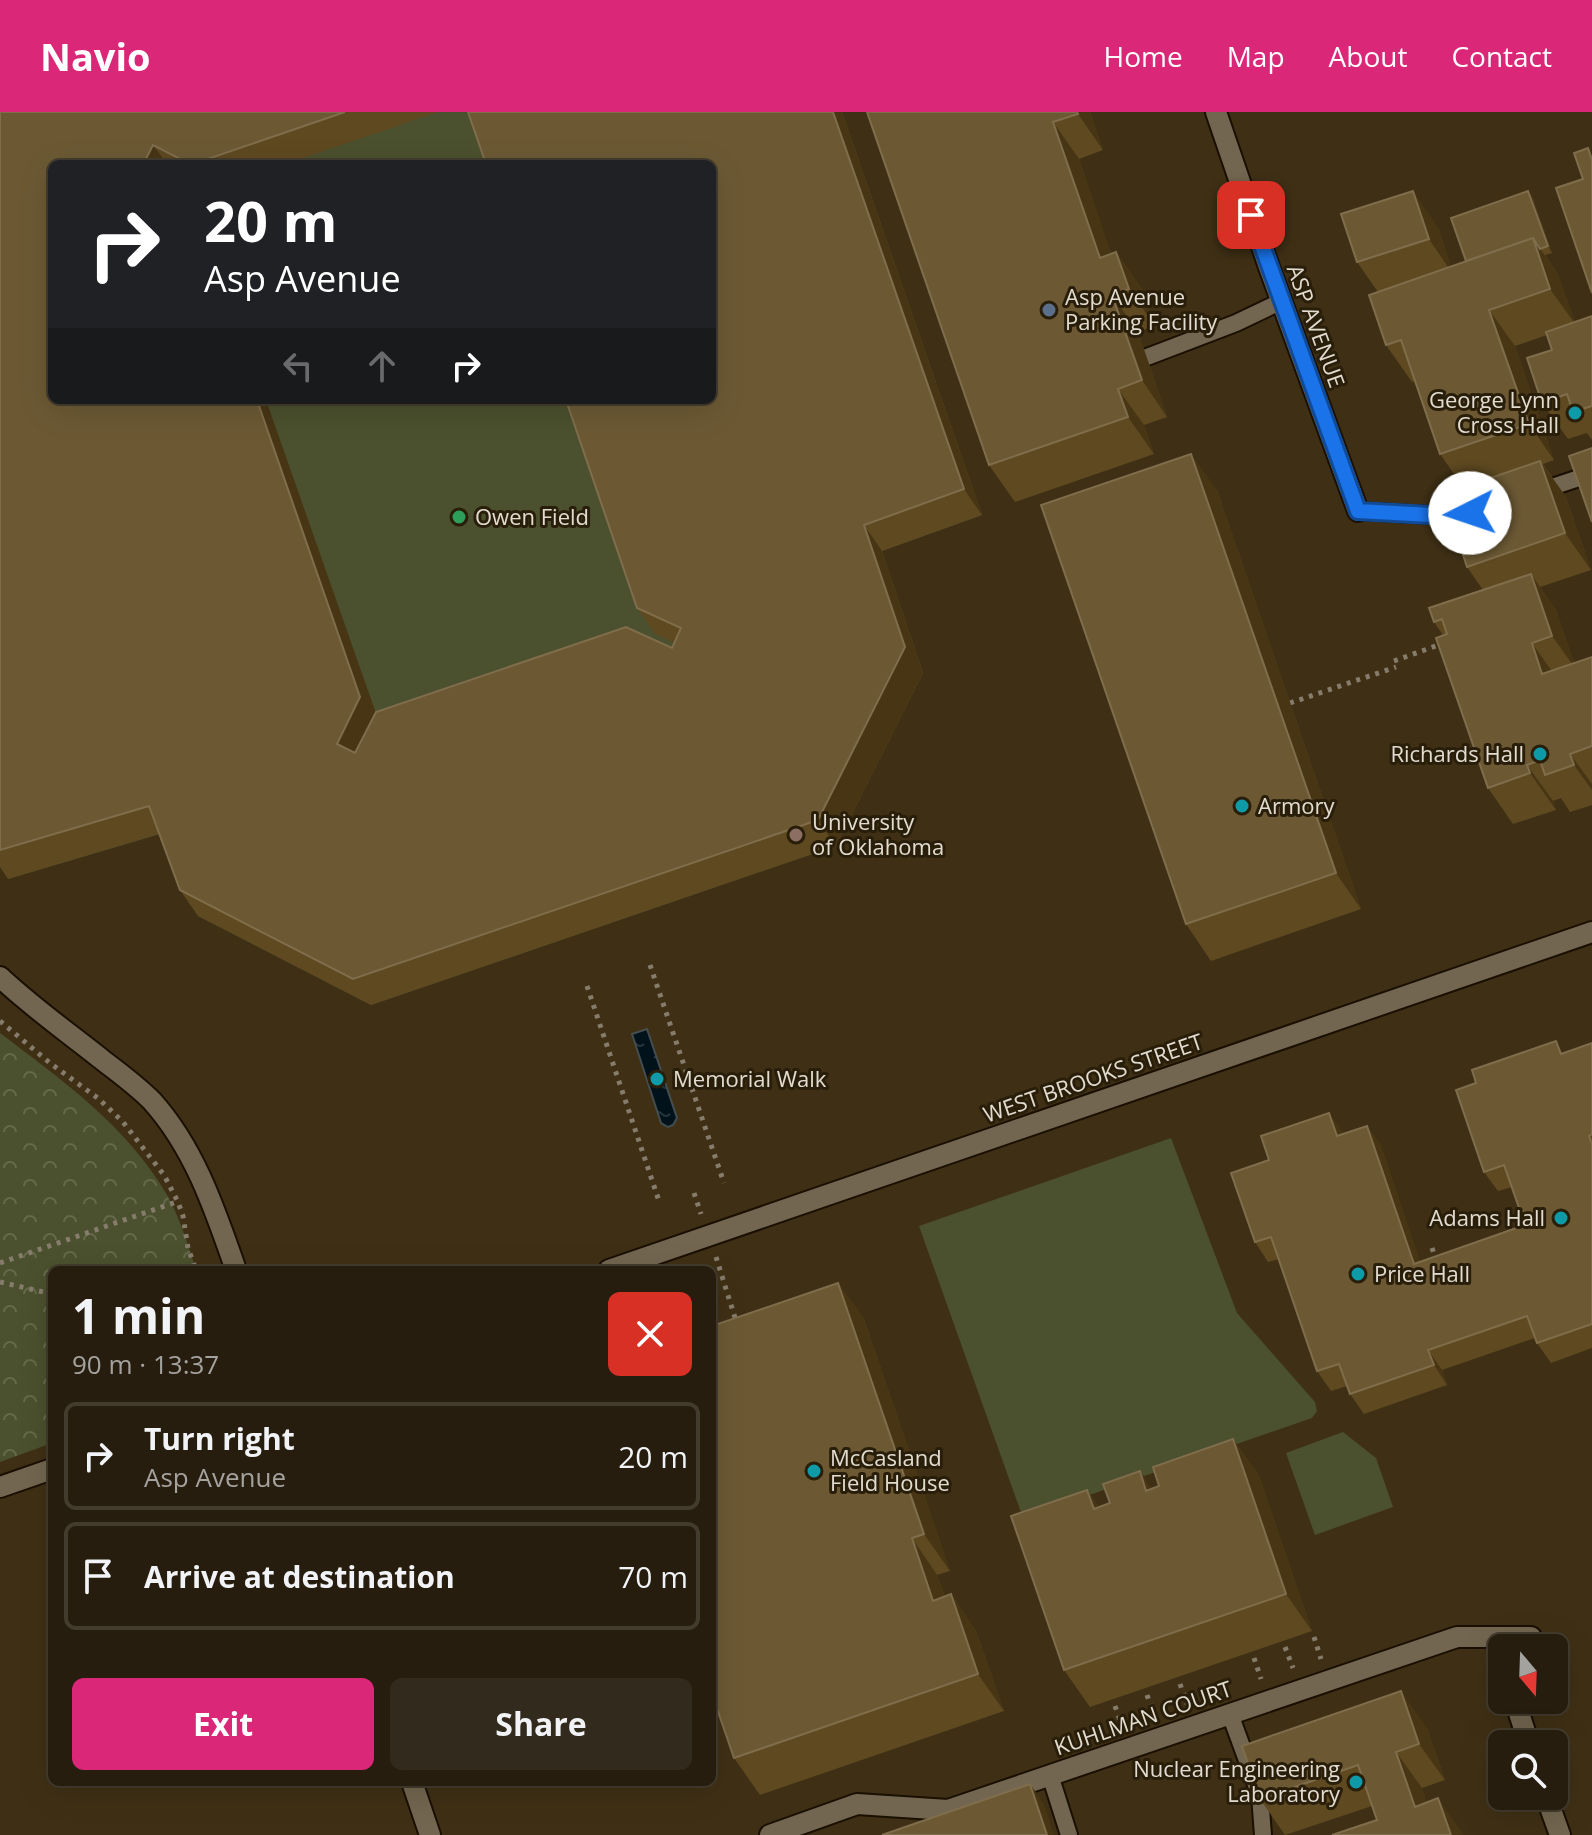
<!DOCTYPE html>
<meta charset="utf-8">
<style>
body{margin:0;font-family:"Open Sans",sans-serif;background:#322a1c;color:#f1f3f6;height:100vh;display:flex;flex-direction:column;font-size:30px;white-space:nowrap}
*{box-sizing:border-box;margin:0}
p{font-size:26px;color:#a4a29e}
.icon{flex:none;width:44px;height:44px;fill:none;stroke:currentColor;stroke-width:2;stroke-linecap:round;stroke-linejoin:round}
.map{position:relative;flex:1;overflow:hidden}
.details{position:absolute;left:48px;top:1154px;width:668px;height:520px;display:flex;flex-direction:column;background:#261d0e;border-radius:12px;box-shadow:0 8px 32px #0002,0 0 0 2px #423b2e}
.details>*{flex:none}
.hud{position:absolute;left:48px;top:48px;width:668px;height:244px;border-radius:12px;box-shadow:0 8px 32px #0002,0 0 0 2px #423b2e;background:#202124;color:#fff;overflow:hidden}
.needle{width:52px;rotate:161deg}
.tools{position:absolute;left:1488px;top:1522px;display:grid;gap:16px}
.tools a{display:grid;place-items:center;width:80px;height:80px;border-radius:12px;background:#261d0e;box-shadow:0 8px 32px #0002,0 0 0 2px #423b2e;font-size:40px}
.pin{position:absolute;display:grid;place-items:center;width:68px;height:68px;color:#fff;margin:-34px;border-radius:16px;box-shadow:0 4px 12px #0006}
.me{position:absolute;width:88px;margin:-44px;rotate:266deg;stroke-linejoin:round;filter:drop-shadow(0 0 6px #0008)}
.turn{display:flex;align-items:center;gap:28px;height:168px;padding:0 24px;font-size:36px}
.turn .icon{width:104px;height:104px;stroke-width:2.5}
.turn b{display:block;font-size:56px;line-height:68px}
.lanes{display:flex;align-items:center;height:76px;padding:0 24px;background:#0003;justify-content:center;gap:40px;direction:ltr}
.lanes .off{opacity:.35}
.round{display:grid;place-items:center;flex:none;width:84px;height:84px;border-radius:12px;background:#322a1c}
.summary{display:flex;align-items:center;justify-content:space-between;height:136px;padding:0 24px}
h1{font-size:48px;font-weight:700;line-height:60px}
.button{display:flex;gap:16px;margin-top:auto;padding:16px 24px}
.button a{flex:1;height:92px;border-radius:12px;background:#db2777;color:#fff;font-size:32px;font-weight:700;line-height:92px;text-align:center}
.button a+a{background:#322a1c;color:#f1f3f6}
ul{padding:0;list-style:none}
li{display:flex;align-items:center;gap:24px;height:108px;margin:0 16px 12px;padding:0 8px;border:4px solid #423b2e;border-radius:12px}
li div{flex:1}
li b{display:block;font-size:30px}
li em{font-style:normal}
header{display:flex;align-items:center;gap:48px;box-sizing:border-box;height:112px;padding:0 40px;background:#db2777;color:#fff}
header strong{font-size:38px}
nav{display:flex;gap:44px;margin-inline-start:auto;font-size:28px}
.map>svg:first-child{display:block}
</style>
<header>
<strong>Navio</strong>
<nav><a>Home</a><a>Map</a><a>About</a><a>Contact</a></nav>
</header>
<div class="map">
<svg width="1592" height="1723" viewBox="0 0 1592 1723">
<defs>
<pattern id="park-crowns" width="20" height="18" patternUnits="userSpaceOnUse" patternTransform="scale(2)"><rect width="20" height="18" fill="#4b502e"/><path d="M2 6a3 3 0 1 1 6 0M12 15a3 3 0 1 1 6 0" fill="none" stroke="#65694b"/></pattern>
<pattern id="water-ripples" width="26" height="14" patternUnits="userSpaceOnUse" patternTransform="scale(2)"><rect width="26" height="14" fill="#01121b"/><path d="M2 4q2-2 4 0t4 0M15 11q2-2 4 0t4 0" fill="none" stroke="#26343b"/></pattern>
</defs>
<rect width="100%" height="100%" fill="#332713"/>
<path fill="#3f3015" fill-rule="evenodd" d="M0 0H1592V1723H0ZM52 52H712V288H52ZM52 1158H712V1670H52ZM1502 1536H1554V1588H1502ZM1502 1632H1554V1684H1502Z"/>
<path fill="#4b502e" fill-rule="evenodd" d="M0 0H842L982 403 882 439 923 561 836 734 371 893 198 804 167 720 8 767 0 745ZM52 52H712V288H52Z
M1171 1026 1237 1201 1315 1290 1317 1299 1312 1306 1023 1406 919 1114Z
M1343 1320 1376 1346 1393 1395 1315 1423 1286 1341Z"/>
<path fill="url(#park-crowns)" d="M0 921C62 968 127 1014 167 1083 179 1104 189 1135 196 1158H52V1331L0 1350Z"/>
<path fill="url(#water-ripples)" stroke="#444e51" stroke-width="2" d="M647 917 677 1006 673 1013 668 1015 661 1011 632 922Z"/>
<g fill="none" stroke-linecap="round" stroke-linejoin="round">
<defs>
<path id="lane" d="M1147 245 1236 211 1282 189
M1540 379 1576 367
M1358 399 1449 404 1495 395
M1230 1602 1260 1684 1263 1723
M1050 1663 1069 1723"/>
<path id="street" d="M609 1158 1592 820
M1518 1588 1517 1595 1529 1632
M1546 1684 1560 1723
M770 1723 857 1692 948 1698 1457 1525H1531L1529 1536"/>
<path id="secondary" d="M1216 0 1269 155 1358 399
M0 865C33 896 70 922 105 950 121 962 138 975 152 989 195 1037 215 1098 236 1158
M0 1375 52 1357
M412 1670 430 1723"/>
</defs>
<use href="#lane" stroke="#1a1000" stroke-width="20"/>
<use href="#street" stroke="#1a1000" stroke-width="24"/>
<use href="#secondary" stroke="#1a1000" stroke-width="24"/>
<path stroke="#867c6c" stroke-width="5" stroke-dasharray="4 6" stroke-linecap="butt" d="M1394 549 1444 531
M1290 591 1396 555
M650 853 724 1071
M587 874 660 1092
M0 909 50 951 99 987 123 1010 164 1063 178 1090 183 1104 188 1136 196 1158
M694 1081 701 1102
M1432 1136 1437 1150
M716 1145 737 1212
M0 1151 179 1089
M0 1170 52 1182
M1314 1525 1321 1547
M1285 1535 1293 1556
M1254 1546 1261 1567
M1180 1572 1187 1592
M1147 1583 1154 1603
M1115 1594 1122 1614"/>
<use href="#lane" stroke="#736650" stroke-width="16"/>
<use href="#street" stroke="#736650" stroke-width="20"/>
<use href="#secondary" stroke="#736650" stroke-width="20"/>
</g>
<path fill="#5e4921" d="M0 0H438L286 52H52L375 601 672 536 674 531 655 522 637 496 468 0H842L982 403 882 439 923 561 836 734 371 893 198 804 180 778 159 722 8 767 0 755Z
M867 0H1090L1103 38 1079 47 1111 142 1116 140 1142 177 1155 214 1138 220 1167 305 1144 313 1154 342 1015 390 989 353Z
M1528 79 1533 86 1552 141 1545 143 1558 163 1575 210 1592 204V328L1587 321 1568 327 1542 291 1552 238 1547 223 1515 234 1554 348 1543 352 1566 385 1591 458 1540 475 1556 498 1574 551 1592 545V693L1570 700 1561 686 1553 689 1556 698 1513 712 1488 676 1443 523 1434 510 1483 478 1467 455 1478 407 1468 378 1466 379 1440 342 1415 269 1412 270 1386 233 1378 180 1357 150 1438 115 1451 155 1466 149Z
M1217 378 1361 797 1211 849 1186 812Z
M1592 931V1236L1551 1251 1537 1231 1535 1226 1442 1258 1447 1273 1364 1302 1350 1282 1347 1274 1331 1279 1317 1259 1279 1147 1268 1150 1255 1130 1343 1020 1344 1022 1367 1014 1381 1034 1420 1150 1525 1113 1512 1075 1498 1079 1484 1060 1565 940Z
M838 1171 864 1207 950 1459 937 1463 945 1485 951 1482 976 1519 1004 1599 760 1683 734 1646Z
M1233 1327 1259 1364 1312 1519 1090 1595 1064 1558 1087 1378 1099 1395 1159 1374Z
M1427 1616 1445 1668 1422 1676 1377 1708 1372 1694 1285 1723 1260 1687Z"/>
<path fill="#473514" d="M833 0H842L982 403 964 377Z
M1077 0H1090L1103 38 1078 2Z
M1053 10 1079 47 1124 179 1100 146Z
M153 33 167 52H145L144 51Z
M1413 79 1438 115 1454 164 1429 127Z
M1528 79 1533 86 1552 141 1548 134Z
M1533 126 1558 163 1576 213 1550 177Z
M1116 140 1142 177 1155 214 1129 177Z
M1112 183 1138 220 1167 305 1142 268Z
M1489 198 1515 234 1554 348 1529 312Z
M1118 277 1144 313 1154 342 1128 305Z
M257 288H266L379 610 355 658 337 632Z
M1191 342 1217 378 1361 797 1336 761Z
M1540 349 1566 385 1591 458 1565 421Z
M864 413 882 439 923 561 836 734 818 708Z
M1531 462 1556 498 1578 560 1552 524Z
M1532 531 1558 568 1542 562Z
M1570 642 1592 672V678L1574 653Z
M1527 653 1553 689 1556 698 1530 661Z
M1329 1001 1343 1020 1351 1044 1337 1024Z
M1367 1014 1381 1034 1428 1172 1414 1152Z
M838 1171 864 1207 950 1459 924 1422Z
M1428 1238 1442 1258 1447 1273 1434 1253Z
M1233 1327 1259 1364 1312 1519 1286 1482Z
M1140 1359 1166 1396 1146 1379Z
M1087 1378 1113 1414 1094 1397Z
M912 1426 937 1463 959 1525 933 1489Z
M951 1482 976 1519 1004 1599 978 1562Z
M1401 1579 1427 1616 1445 1668 1419 1632Z
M1396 1640 1422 1676 1438 1723 1415 1695Z
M1030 1672 1044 1692 1054 1723H1047Z
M1438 1686 1464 1723H1451Z"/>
<path fill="#6c5934" stroke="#7f6d4c" stroke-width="2" d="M0 0H345L193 52H190L153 33 144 51 147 52H52V288H257L360 585 337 632 355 641 376 600 626 515 672 536 681 516 637 496 566 288H712V52H486L468 0H833L964 377 864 413 905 535 818 708 353 867 180 778 149 694 0 738Z
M867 0H1077L1078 2 1053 10 1100 146 1116 140 1129 177 1112 183 1142 268 1118 277 1128 305 989 353Z
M1588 36 1592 48V181L1556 76 1583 67 1574 41Z
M1413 79 1429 127 1357 150 1341 102Z
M1528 79 1548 134 1540 137 1533 126 1466 149 1451 106Z
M1533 126 1550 177 1489 198 1529 312 1440 342 1401 228 1386 233 1369 183Z
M1592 204V294L1573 300 1567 282 1542 291 1527 246 1552 238 1546 220Z
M1592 336V410L1569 344Z
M1191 342 1336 761 1186 812 1041 393Z
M1540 349 1565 421 1467 455 1454 415 1478 407 1467 374Z
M1531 462 1552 524 1532 531 1542 562 1592 545V634L1570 642 1574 653 1545 663 1540 648 1527 653 1530 661 1488 676 1436 526 1447 522 1442 507 1434 510 1429 496Z
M1556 929 1561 942 1592 931V1022L1589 1024 1592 1032V1212L1537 1231 1527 1204 1428 1238 1434 1253 1350 1282 1339 1252 1317 1259 1271 1125 1255 1130 1231 1061 1269 1048 1261 1024 1329 1001 1337 1024 1367 1014 1414 1152 1525 1113 1504 1053 1484 1060 1456 978 1476 971 1472 958Z
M838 1171 924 1422 912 1426 933 1489 951 1482 978 1562 734 1646 712 1582V1214Z
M1233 1327 1286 1482 1064 1558 1011 1404 1087 1378 1094 1397 1110 1391 1103 1372 1140 1359 1146 1379 1159 1374 1153 1355Z
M1401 1579 1419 1632 1396 1640 1415 1695 1438 1686 1451 1723H1332L1377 1708 1358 1653 1260 1687 1242 1634Z
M1030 1672 1047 1723H882Z"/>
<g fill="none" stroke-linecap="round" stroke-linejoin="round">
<defs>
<path id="route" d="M1251 103 1358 399 1449 404 1470 401"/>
</defs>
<use href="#route" stroke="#114b97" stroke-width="20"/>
<use href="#route" stroke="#1a73e8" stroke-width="14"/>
</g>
<circle fill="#5c6f8a" stroke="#291e09" stroke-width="3" cx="1049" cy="198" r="8"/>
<g fill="#0f9aa8" stroke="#291e09" stroke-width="3">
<circle cx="1575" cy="301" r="8"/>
<circle cx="1540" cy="642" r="8"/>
<circle cx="1242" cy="694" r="8"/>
<circle cx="657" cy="967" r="8"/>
<circle cx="1561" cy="1106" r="8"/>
<circle cx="1358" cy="1162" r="8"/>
<circle cx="814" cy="1359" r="8"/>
<circle cx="1356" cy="1670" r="8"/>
</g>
<circle fill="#2e9e5b" stroke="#291e09" stroke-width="3" cx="459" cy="405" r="8"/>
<circle fill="#8d6e63" stroke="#291e09" stroke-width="3" cx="796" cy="723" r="8"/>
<g text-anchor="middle" stroke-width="6" stroke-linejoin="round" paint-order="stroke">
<g font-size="22" fill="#e2dbcf" stroke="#291e09" text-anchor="start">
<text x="1065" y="193">Asp Avenue<tspan x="1065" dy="25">Parking Facility</tspan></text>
<text x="1559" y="296" text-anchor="end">George Lynn<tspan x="1559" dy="25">Cross Hall</tspan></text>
<text x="475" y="413">Owen Field</text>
<text x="1524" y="650" text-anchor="end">Richards Hall</text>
<text x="1258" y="702">Armory</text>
<text x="812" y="718">University<tspan x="812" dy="25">of Oklahoma</tspan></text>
<text x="673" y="975">Memorial Walk</text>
<text x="1545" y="1114" text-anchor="end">Adams Hall</text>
<text x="1374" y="1170">Price Hall</text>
<text x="830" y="1354">McCasland<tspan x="830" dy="25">Field House</tspan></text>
<text x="1340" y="1665" text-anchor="end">Nuclear Engineering<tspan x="1340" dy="25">Laboratory</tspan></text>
</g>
<g font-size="22" fill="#e2dbcf" stroke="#291e09">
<text transform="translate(1316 214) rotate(70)" y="8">ASP AVENUE</text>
<text transform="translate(1093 966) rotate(-19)" y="8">WEST BROOKS STREET</text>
<text transform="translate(1143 1606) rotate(-19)" y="8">KUHLMAN COURT</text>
</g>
</g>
</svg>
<div class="tools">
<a><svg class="needle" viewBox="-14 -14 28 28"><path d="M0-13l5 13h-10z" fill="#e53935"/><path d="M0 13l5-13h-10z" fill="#a4a29e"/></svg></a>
<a><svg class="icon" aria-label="search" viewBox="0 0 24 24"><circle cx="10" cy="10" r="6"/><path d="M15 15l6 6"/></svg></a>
</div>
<div class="pin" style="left:1251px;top:103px;background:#d93025"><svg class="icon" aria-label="arrive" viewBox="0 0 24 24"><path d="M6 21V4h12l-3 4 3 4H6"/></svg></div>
<svg class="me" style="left:1470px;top:401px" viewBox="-20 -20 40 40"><circle r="19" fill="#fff"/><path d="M0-13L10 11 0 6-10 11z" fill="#1a73e8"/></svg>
<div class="hud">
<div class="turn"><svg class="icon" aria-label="right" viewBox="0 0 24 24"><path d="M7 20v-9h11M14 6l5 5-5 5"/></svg><div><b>20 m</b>Asp Avenue</div></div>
<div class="lanes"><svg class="icon off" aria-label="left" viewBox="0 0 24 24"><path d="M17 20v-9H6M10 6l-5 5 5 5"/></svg><svg class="icon off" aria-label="ahead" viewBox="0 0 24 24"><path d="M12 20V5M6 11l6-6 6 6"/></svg><svg class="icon" aria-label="right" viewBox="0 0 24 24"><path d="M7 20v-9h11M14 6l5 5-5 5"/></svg></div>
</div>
<section class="details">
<div class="summary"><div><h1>1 min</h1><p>90 m · 13:37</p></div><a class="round" style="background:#d93025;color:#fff"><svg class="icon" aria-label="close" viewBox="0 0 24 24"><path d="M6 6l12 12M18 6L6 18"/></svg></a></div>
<ul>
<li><svg class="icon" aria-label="right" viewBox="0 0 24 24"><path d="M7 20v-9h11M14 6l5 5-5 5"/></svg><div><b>Turn right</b><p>Asp Avenue</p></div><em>20 m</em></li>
<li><svg class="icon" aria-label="arrive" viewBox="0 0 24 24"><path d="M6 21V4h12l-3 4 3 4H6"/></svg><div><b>Arrive at destination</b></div><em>70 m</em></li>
</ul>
<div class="button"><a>Exit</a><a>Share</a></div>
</section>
</div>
